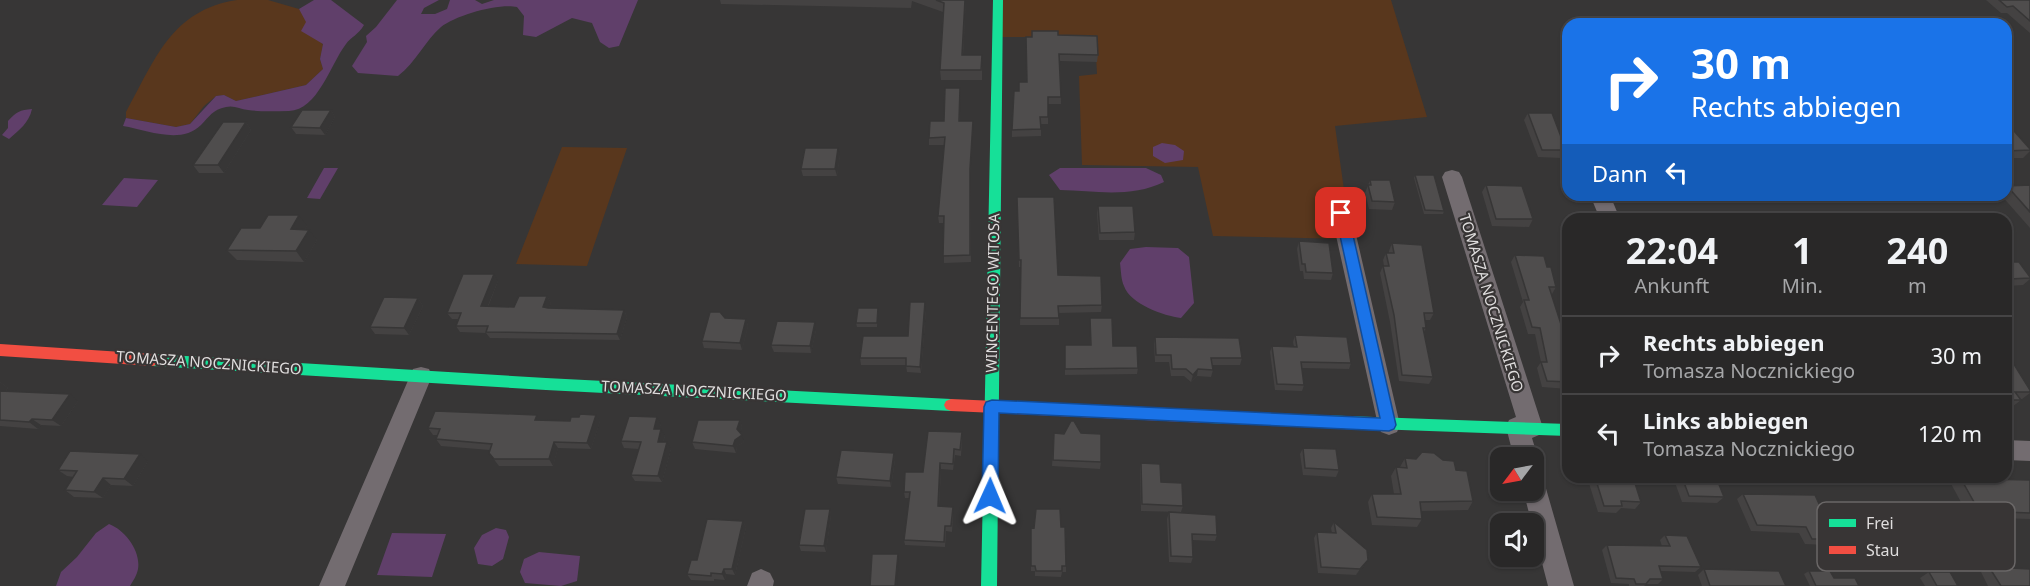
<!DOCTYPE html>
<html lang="de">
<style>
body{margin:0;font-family:"Noto Sans",sans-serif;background:#313030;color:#f1f3f6;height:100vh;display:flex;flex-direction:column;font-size:22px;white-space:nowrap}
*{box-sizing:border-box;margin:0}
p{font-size:20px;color:#a5a6a8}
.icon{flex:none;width:33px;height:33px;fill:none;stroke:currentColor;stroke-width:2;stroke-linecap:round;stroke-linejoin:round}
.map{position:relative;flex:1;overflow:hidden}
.sheet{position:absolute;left:1562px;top:213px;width:450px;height:270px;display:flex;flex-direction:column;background:#292828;border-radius:18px;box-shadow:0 2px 4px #0004,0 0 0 2px #454445}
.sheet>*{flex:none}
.guide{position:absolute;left:1562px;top:18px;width:450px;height:183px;border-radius:18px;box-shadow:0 2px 4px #0004,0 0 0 2px #454445;background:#1a73e8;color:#fff;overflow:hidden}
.needle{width:39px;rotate:238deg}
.controls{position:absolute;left:1490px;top:447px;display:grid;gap:12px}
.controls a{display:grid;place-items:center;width:54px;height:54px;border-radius:12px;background:#292828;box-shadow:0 2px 4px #0004,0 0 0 2px #454445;font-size:30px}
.pin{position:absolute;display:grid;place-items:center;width:51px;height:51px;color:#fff;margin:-26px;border-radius:12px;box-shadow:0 3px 9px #0006}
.me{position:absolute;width:66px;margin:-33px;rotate:1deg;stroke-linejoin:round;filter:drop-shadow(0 0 4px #0008)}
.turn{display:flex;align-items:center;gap:21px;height:126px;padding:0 30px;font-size:27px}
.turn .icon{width:78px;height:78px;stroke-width:2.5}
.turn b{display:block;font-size:42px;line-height:51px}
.then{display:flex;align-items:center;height:57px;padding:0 30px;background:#0003;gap:12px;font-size:22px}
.eta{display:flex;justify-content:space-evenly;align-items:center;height:102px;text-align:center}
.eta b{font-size:36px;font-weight:700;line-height:42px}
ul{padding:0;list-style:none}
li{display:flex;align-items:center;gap:18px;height:78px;padding:0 30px;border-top:2px solid #454445}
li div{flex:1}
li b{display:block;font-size:22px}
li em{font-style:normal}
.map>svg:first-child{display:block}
</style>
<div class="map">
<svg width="2030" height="586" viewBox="0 0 2030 586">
<rect width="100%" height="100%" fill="#373636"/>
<path fill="#59371d" d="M237 0H268L299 9 323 45 320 59 323 69 306 85 236 101 224 95 216 96 204 106 190 124 176 127 126 118V112C155 60 171 10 237 0Z
M999 0H1391L1427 117 1335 126 1351 239 1213 236 1198 167 1082 165 1079 76 1097 74 1095 37H1001Z
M562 147 627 148 587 266 516 264Z"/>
<path fill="#603f6a" d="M314 0H331L364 25C358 35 351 37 346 44 330 65 318 110 289 111 276 111 261 112 248 110 240 109 234 105 226 107 212 110 210 116 201 125 181 145 147 130 123 126L126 118 176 127 190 124 216 96 224 95 236 101 306 85 323 69 320 59 323 44 301 31 306 22 299 9Z
M397 0H439L424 8 421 14H435L447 9 450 0H475L482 4 494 0H638L619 46 609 48 600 42 592 23 572 18 536 37 523 35 524 16 517 7C499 3 456 15 441 27 425 41 416 62 398 76L358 73 352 66 367 42 366 36 376 27Z
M32 109C29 123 19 130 9 139L2 135 8 128V121C16 112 20 110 32 109Z
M1162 143 1175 145 1184 151 1183 160 1165 163 1153 156V147Z
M324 168H338L320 199 307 198Z
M1060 168H1146L1161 175 1164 182C1131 198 1096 191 1060 190L1049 175Z
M124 178 158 180 137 207 102 205Z
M1146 247 1178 248 1189 257 1194 303 1181 318C1164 316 1130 304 1124 286 1121 280 1121 270 1120 263L1130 249Z
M109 524C125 530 141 551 138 569 137 575 133 581 130 586H56L61 572 77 557 96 533Z
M496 528 506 530 509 537 503 559 492 566 478 564 474 548 482 535Z
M392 533 446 534 432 577 377 575Z
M539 552 580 556 577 581 561 586 525 583 520 572 524 559Z"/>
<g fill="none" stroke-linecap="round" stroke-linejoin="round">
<path fill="#736c70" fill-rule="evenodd" d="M1452 170 1459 172 1462 177 1543 428 1539 435 1532 438 1538 458 1533 466V458H1514L1506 427 1509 420 1516 417 1442 177 1445 172Z
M1590 195H1610L1620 219H1600Z
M1341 206 1348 208 1351 213 1400 425 1397 432 1389 435 1381 432 1378 425 1331 213 1334 208Z
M421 367 429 369 432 376 345 586H319L410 376 413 369Z
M2006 440 2030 441V461L2006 460Z
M1533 474 1541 477 1545 485 1574 586H1548L1523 490H1533Z
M761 569 770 573 774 581 773 586H747L752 573Z"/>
<path fill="#16e098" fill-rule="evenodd" d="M993 0H1003L997 586H981Z
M153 354 546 378 951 399 956 401 958 405 956 409 951 411 546 390 153 366 148 364 146 360 148 356Z
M1209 411 1568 424V436L1209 423 1204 421 1202 417 1204 413Z"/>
<path fill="#f24e42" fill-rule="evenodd" d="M0 344 153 354 158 356 160 360 158 364 153 366 0 356Z
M951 399 1209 411 1214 413 1216 417 1214 421 1209 423 951 411 946 409 944 405 946 401Z"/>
</g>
<path fill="#444242" d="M720 0H966L963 55H982V80H941L940 70 943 12 912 1 911 8 721 4Z
M1986 0H2030V33L2007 13H2001Z
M1058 35 1098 55 1097 62 1060 61 1061 104H1048V124H1041V136L1012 137V130L1019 91 1027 82Z
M960 88V121H973L970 176 971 262 944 263V223H939L938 216 945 145H929V138L944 121Z
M331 110 335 117 325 135 296 134 291 127Z
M1528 113 1566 150 1562 158 1538 157 1524 120Z
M246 122 251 130 224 173H199L193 165Z
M2006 132 2030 149V151L2023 158H2006Z
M840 155 837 176H803L801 169Z
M1415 175 1444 211 1443 214H1424L1414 178Z
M1370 180 1395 202 1392 210 1369 209 1365 193Z
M1486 185 1533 219 1529 227 1492 226 1482 192Z
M2030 185V228L2001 195H2006V188L2007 186Z
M1873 195H1907L1903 200H1877Z
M1017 197 1058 275 1102 305 1101 312 1059 313V325H1020L1021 267H1019Z
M1098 206 1135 232 1134 240H1099L1097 213Z
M307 226 305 229 317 240 304 262 237 260 227 250 260 228Z
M1299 241 1333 273 1331 280 1304 279 1303 271H1300L1297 249Z
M1392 243 1434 313 1430 320H1425L1426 328 1424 332 1433 377 1429 384 1399 381 1390 322 1380 273 1383 266H1384L1383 260 1386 253H1389V251Z
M1515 255 1547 267 1556 287 1552 294H1551L1568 346V389L1542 387 1537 368 1541 362 1535 334H1528L1520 307 1523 302 1511 262Z
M2006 262 2030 277V279L2023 285 2006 286Z
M498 281 488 307H514L547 296 551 303 549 308 624 310 627 317 620 340 490 338 486 333 460 332 456 326 458 319H452L447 313Z
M418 298 423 306 409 335 375 334 370 327Z
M878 308 877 327H857L856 323Z
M926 309 921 373 907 372 906 365H861L860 358 908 336Z
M725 318 746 319 748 326 742 350 704 348 702 341Z
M1090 318 1113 346 1138 368 1137 374 1065 375V345H1090Z
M816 330 811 353 774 352 771 345Z
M1295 335 1351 363 1349 369 1302 368 1304 385 1302 391 1275 390 1270 352 1272 346 1294 347 1293 342Z
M1155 337 1242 358 1240 365H1212L1213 370 1211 377 1197 376 1191 382 1184 376H1171L1169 362H1155L1154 344Z
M2006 361 2030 390V393L2022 399H2020L2021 400 2012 407H2006Z
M0 382 8 388 6 391 78 401 61 426 41 425 38 429 0 426Z
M540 420 600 421 591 449 558 448 553 466H499L489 453 490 450 441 446 436 439 438 435H433L428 428Z
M740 420 742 427 740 433 744 442 737 446 736 453 695 449 692 442Z
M661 424 659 429 665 436 663 442 671 449 662 482 635 481 631 475 639 449 624 448 621 441Z
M1054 433H1081L1101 462 1100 469 1052 466Z
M962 438 961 456 955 455 953 470 941 469 939 506 953 513 952 532 946 531 945 547 905 545 904 540 909 498H905L904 492Z
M1303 448 1339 470 1336 477 1303 475 1300 454Z
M894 453 895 460 891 487 838 484 836 477Z
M1405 458 1443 460 1456 470 1473 501 1468 510 1421 511 1422 519 1417 527 1372 525 1368 502 1372 494H1394L1391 476 1396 467H1400Z
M148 461 133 486 111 485 103 498 74 497 65 490 74 477 67 476 58 470Z
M1141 463 1161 482 1183 506 1181 512 1141 511 1140 469Z
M1587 477H1633L1641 502 1635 509 1621 508 1616 513 1598 512Z
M1673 477H1716L1724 497 1717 503 1682 502Z
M1954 477H1981L1982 479 2030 480V519L1969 517 1949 480Z
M1743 494 1835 539 1828 545 1805 544 1799 533 1751 531 1737 499Z
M1915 503 1967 536 1958 542H1917L1908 525 1913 522 1906 509Z
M830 509 831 515 826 552 801 551 799 545Z
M1169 512 1217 535 1215 541 1192 540 1193 557 1191 563 1169 562 1167 519Z
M743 521 746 527 735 575 726 574 725 580 714 579V581L691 580 687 574 697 560Z
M1334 522 1364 566 1356 575 1318 573 1314 538 1317 532 1332 533 1331 528Z
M1061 527 1066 566V572H1062L1061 577 1035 576V571H1031V533Z
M1665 535 1701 567 1695 572 1661 571 1663 579 1658 584H1646L1644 586H1629V584L1611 583 1602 550 1607 545 1662 546 1660 540Z
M1989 567 2030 586H1988L1981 572Z
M1704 569 1786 586H1702L1698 575Z
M1809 571 1834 578 1859 586H1810L1804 574Z
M1929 572 1958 586H1925L1920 578Z"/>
<path fill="#373636" d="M965 0H966L962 64V55Z
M331 110 335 117 325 135 320 128Z
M246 122 251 130 224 173 218 165Z
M838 148 840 155 837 176 835 169Z
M299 215 307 226 299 240 291 229Z
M309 230 317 240 304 262 296 251Z
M494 274 498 281 485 313 481 306Z
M547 296 551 303 547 314 543 307Z
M418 298 423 306 409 335 404 328Z
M925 302 926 309 921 373 920 367Z
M624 310 627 317 620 340 617 334Z
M746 319 748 326 742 350 740 343Z
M815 322 816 330 811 353 810 346Z
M1198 369 1197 376 1191 382 1193 375Z
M0 382 8 388 1 397 0 396Z
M70 394 78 401 61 426 52 420Z
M596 415 600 421 591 449 587 443Z
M657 417 661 424 657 436 654 429Z
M32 419 41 425 38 429 29 422Z
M740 420 742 427 740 436 737 429Z
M661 429 665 436 661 448 658 442Z
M742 435 744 442 737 446 736 453 733 446 735 440Z
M554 442 558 448 553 466 549 459Z
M667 442 671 449 662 482 658 476Z
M894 453 895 460 891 487 890 481Z
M140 454 148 461 133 486 124 479Z
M940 463 941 469 938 512V506Z
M103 478 111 485 103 498 94 492Z
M830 509 831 515 826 552 824 546Z
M743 521 746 527 735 575 732 569Z
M898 554 899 560 897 586H895Z
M1368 560 1364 566 1356 575 1360 569Z
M724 569 726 574 725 580 722 574Z"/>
<path fill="#4f4d4d" stroke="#373636" stroke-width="1.5" d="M936 0H965L962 55H982L981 70H940L944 3Z
M1999 0H2030V21L2013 6 2007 7Z
M1032 31H1058V35L1097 36 1098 55 1059 54 1061 97H1048V117H1040L1041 129 1012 130 1014 91H1019V82H1027L1026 37H1032Z
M945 88H960L959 121H973L970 169V255L943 256 944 216H938L945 137 929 138 930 121H944Z
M302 110H331L320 128 291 127Z
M1528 113H1552L1566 150H1542Z
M223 122H246L218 165H193Z
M2014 131 2030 149V150L2006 151V132Z
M805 148H838L835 169H801Z
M1415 175H1434L1444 211 1425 210Z
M1370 180H1390L1395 202 1372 201 1368 185H1371Z
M1486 185 1522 186 1533 219H1496Z
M2030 185V212L2007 186Z
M1017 197H1054L1058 275 1101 276 1102 305 1058 306 1059 318H1020L1021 260H1019Z
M1098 206H1133L1135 232 1100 233Z
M268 215H299L291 229 309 230 296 251 227 250 241 228H260Z
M1299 241 1329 243 1333 273 1306 272 1305 264H1302Z
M1392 243 1422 245 1434 313H1424L1426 328H1423L1433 377 1402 375 1394 315 1383 266H1389L1386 253H1394Z
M1515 255 1544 256 1547 267H1551L1556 287H1549L1568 346V382L1547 381 1541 362H1547L1540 328 1532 327 1524 300H1529Z
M2006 262H2019L2030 277V278L2009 279 2006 274Z
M463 274H494L481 306 514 307 519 296H547L543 307 548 308 624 310 617 334 486 332 488 326H456L461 313H447Z
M384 297 418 298 404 328 370 327Z
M910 302H925L920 367 906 366V358H860L863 336H908Z
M858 308H878L877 323H856Z
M710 312H720L725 318 746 319 740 343 702 341Z
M1090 318H1112L1113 346H1137L1138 368 1065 369V345H1091Z
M777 321 815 322 810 346 771 345Z
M1295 335 1347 337 1351 363 1301 362 1304 385 1277 384 1272 346 1297 347Z
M1155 337 1239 338 1242 358H1211L1213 370 1198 369 1193 375 1186 369H1172L1171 355H1156Z
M2006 361H2012L2030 390V392H2015L2021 400H2006Z
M0 391 70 394 52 420 32 419 29 422 0 420Z
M435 411 537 415 535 420 570 421 571 417H579L580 414 596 415 587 443 554 442 549 459H494L489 453 492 444 436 439 440 429 428 428Z
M629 416 657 417 654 429H661L658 442H667L658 476 631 475 641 442 621 441Z
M698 420H740L737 429 742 435 735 440 733 446 692 442Z
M1071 421H1074L1081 433 1101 434V462L1053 460 1054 433 1064 434Z
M928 431 962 432 960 450 954 449 953 464 940 463 938 506 953 507 951 526H945L944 542 904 540 910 492H904L905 472H923Z
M1303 448 1336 449 1339 470 1305 468Z
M841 450 894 453 890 481 836 477Z
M70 451 140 454 124 479 103 478 94 492 65 490 77 471 58 470Z
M1422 452 1434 453 1443 460 1454 461 1456 470 1467 471 1473 501 1420 502 1422 519 1377 517 1372 494H1401L1396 467 1407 468 1405 458 1416 459Z
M1141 463 1160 464 1161 482 1182 483 1183 506 1142 504Z
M1595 477H1633L1641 502 1621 501 1622 506H1604Z
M1682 477H1716L1724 497 1689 496Z
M1960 477H1981L1982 479 2030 480V513L1979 511Z
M1743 494 1815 495 1835 539H1812L1806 527 1757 525Z
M805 509H830L824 546 799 545Z
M1036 509H1060L1061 527H1065L1066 566H1062V571H1036L1035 566H1031V527L1034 528Z
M1169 512 1216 515 1217 535 1192 534 1193 557 1171 556Z
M707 519 743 521 732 569H724L722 574 711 573V576L687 574 691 560H697Z
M1334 522 1367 550 1368 560 1360 569 1321 567 1317 532 1336 533Z
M1665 535 1687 536 1701 567 1659 566 1663 579H1650L1646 584H1636L1634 579 1616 578 1607 545 1670 546Z
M872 554H898L895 586H870Z
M1989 567 2030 569V586H2001Z
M1704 569 1779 571 1786 586H1710Z
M1809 571H1830L1834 578H1855L1859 586H1816Z
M1929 572H1950L1958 586H1937Z"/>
<path fill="#1a73e8" stroke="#114b97" stroke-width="1.5" d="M1341 208 1348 213 1396 425 1394 429 1389 431 999 413 998 496 996 501 990 503 984 501 982 496 984 407 986 402 992 400 1380 418 1335 213Z"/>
<g text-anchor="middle" stroke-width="4.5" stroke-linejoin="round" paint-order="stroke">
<g font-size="15" fill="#dfdddd" stroke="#383535">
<text transform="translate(993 293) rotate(-89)" y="5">WINCENTEGO WITOSA</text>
<text transform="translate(1491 303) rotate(73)" y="5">TOMASZA NOCZNICKIEGO</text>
<text transform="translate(209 363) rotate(4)" y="5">TOMASZA NOCZNICKIEGO</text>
<text transform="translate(694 391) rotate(3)" y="5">TOMASZA NOCZNICKIEGO</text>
</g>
</g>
<rect x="1817" y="502" width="198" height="69" rx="9" fill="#383535" stroke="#6a6767" stroke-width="1.5"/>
<rect x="1829" y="519" width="27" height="8" fill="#16e098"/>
<rect x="1829" y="546" width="27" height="8" fill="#f24e42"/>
<g font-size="16" fill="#dfdddd">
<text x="1866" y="529">Frei</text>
<text x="1866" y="556">Stau</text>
</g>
</svg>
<div class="controls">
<a><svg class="needle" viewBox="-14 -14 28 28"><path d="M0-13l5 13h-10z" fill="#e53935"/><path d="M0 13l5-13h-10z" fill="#a5a6a8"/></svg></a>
<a><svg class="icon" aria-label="sound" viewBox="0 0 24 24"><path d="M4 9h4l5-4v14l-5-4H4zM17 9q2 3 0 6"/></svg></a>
</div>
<div class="pin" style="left:1341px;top:213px;background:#d93025"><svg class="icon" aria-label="arrive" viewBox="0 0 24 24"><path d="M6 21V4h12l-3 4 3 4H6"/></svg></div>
<svg class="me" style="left:990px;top:496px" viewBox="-20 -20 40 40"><path d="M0-17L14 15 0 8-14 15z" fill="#1a73e8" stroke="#fff" stroke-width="4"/></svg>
<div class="guide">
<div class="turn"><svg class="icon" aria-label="right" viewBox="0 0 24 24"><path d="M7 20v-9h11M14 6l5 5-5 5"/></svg><div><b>30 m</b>Rechts abbiegen</div></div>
<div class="then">Dann<svg class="icon" aria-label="left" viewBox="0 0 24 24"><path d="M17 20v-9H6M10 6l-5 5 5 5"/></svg></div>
</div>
<section class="sheet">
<div class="eta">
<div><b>22:04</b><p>Ankunft</p></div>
<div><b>1</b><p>Min.</p></div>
<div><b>240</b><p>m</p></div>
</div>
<ul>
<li><svg class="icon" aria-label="right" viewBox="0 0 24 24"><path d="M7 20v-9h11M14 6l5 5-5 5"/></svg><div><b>Rechts abbiegen</b><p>Tomasza Nocznickiego</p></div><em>30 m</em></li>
<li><svg class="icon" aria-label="left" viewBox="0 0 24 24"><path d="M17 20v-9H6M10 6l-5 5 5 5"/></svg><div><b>Links abbiegen</b><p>Tomasza Nocznickiego</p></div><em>120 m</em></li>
</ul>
</section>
</div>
